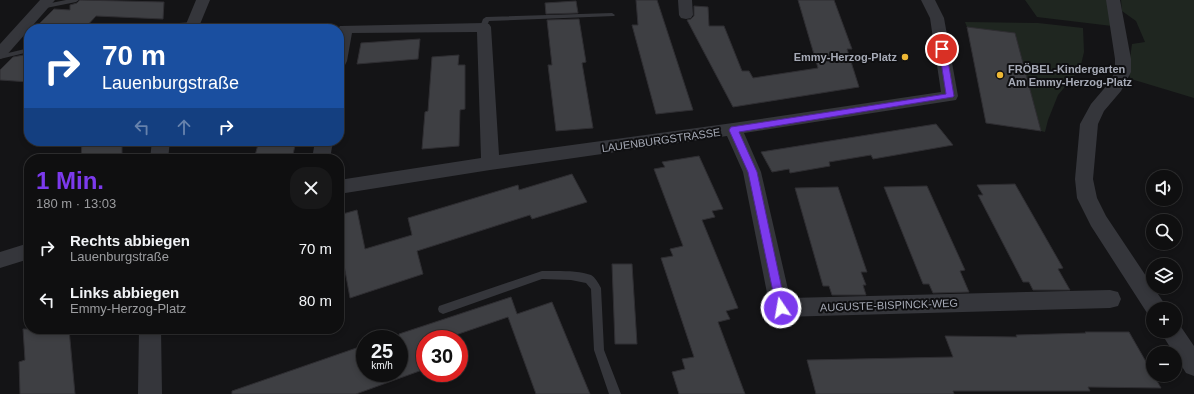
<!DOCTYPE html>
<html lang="de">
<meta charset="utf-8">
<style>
body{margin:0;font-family:Arial,sans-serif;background:#181819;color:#f1f3f6;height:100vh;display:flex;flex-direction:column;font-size:15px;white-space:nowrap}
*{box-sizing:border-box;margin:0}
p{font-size:13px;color:#9b9c9f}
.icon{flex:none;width:22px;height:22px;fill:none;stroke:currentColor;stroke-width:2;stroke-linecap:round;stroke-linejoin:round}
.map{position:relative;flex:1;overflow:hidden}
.drawer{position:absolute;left:24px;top:154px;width:320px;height:180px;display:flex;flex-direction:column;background:#0f0f10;border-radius:16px;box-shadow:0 2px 6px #0003,0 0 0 1px #2f2f30}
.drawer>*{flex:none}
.top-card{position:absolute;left:24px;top:24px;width:320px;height:122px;border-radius:16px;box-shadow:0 2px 6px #0003,0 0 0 1px #2f2f30;background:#1a4fa0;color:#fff;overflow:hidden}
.buttons{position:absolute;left:1146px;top:170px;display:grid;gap:8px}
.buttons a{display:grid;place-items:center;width:36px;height:36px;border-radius:50%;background:#0f0f10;box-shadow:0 2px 6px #0003,0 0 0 1px #2f2f30;font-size:20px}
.speed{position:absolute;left:356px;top:330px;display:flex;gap:8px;font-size:20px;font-weight:700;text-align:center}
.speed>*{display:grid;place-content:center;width:52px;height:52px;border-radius:50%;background:#0f0f10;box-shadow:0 2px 6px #0003,0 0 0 1px #2f2f30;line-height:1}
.speed small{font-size:10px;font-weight:400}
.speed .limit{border:6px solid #d22;background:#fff;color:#111}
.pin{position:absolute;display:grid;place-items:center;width:34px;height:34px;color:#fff;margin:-17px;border:2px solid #fff;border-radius:50%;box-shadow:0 1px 4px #0007}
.me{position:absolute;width:44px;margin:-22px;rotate:348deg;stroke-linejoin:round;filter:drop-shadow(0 0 3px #0008)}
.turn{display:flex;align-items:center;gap:14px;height:84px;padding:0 12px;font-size:18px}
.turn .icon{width:52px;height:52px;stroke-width:2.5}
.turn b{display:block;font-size:28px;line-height:34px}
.lanes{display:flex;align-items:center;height:38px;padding:0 12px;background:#0003;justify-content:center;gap:20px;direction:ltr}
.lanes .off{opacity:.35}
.round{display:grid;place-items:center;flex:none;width:42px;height:42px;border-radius:16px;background:#181819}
.summary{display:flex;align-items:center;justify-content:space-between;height:68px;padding:0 12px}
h1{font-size:24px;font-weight:800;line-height:30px;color:#7c3aed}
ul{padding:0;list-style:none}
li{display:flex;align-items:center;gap:12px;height:52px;padding:0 12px}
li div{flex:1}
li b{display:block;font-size:15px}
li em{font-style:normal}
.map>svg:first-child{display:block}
</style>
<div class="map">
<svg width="1194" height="394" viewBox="0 0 1194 394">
<rect width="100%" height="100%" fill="#141416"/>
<path fill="#1f2620" d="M1025 0H1109L1112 26 1037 17Z
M1121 0H1194V98L1131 79 1128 73 1132 44 1145 42 1136 21 1122 11Z
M965 22 1038 23 1083 28 1084 52 1080 69 1058 95 1048 120 1045 132 1041 131 1015 33 967 27Z"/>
<path fill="#3e3f43" stroke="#2f2e32" d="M80 0 164 2 163 19 96 16 85 28 37 26 54 9 70 10V5L77 3Z
M636 0H657L693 110 656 114 632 25H638Z
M798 0H834L852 49H847L859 87 733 107 687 20 691 19 694 16V6L708 7 709 26H724L742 71H749L753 78 818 68Z
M576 1 578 13 546 14 545 3Z
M579 19 586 62 582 63 593 128 556 131 548 65H552L547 20Z
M967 27 1015 33 1041 131 986 123Z
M420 39 418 59 357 64 361 43Z
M29 54V82L0 80V70L13 57Z
M459 55 458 65H465V109L460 110 459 146 422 149 425 112 428 111 432 57Z
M936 124 953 145 873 159 871 155 829 162 830 166 790 173 789 169 772 172 761 152Z
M82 141H122V159H81Z
M259 141H296L292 159H254Z
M699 156 723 209 712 211 715 217 702 220 738 308 726 311 730 319 718 322 745 394H679L672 372 685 369 682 359 694 357 661 258 673 256 670 249 683 246 654 169 665 167 662 162Z
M572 174 587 202 532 219 530 215 417 251 423 274 350 298 339 238V215L357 210 365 249 412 235 408 218 518 185 519 190Z
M1015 184 1063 268 1058 269 1070 290H1033L1029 282H1023L978 195H983L977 185Z
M927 186 965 270 960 271 969 292 933 293 929 284H923L884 187Z
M838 187 867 272H861L866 285H863L866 295H832L829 286H823L795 188Z
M612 264H632L637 344H615Z
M511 297 517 314 552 302 590 394H536L508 317 444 339H425V369L356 394H232V391L365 345V373H399V334Z
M23 329H69L75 394H20L19 362 25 360Z
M1085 332H1129L1161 388 1088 387 1090 391H953L954 394H816L807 360 953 357 945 336 1017 337 1016 335 1086 333Z"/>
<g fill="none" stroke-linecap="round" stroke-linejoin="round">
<path fill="#35363b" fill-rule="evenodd" d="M66 0H79L76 2 41 9 38 7 41 5Z
M612 13 615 15 614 16 489 21 486 28H482L480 27 483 19 486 17Z
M193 22 195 23V25L153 29H120L124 27Z
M29 48V52L0 59V55Z
M542 271C556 271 579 270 591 275 595 277 599 284 601 288L604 350 621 394H609L594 350 591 289 586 283 571 280 542 279 443 314 439 312 438 309 439 306Z"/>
<path fill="#35363b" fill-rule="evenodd" d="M40 0H55L5 57 0 59V44Z
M196 0H210L198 29H184Z
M678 0H692L693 15 691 18 686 19 681 18 679 15Z
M921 0H935L944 18 958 96 956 100 744 133 761 172 790 298 1110 290 1118 292 1121 299 1118 306 1110 308 781 317 773 315 770 308 743 172 727 136 490 170 339 194V180L481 158 477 32 352 33 347 61 345 65 339 66V29H338L340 26 484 23 489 24 491 27 499 155 733 123 941 92 930 18Z
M1106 0H1120L1131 59V72L1121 91 1104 111 1098 124 1093 179 1097 198 1106 216 1168 309H1153V317L1149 316 1091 226 1077 198 1075 179 1080 124 1091 104 1108 84 1115 72V59Z
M152 141H170L168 159H150Z
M315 141H333L330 159H312Z
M29 243V259L0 268V252Z
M1175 323 1179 324 1194 346V376L1186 373 1160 331H1175Z
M139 329H161L162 394H138Z"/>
</g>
<path fill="#7c3aed" stroke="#51269a" d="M940 47H942L946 49 954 96 953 97 739 132 757 172 786 308 784 311 781 312 777 311 748 172 729 130 731 127 946 94 939 49Z"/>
<g fill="#eeb835" stroke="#0f0f11" stroke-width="1.5">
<circle cx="905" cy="57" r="4"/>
<circle cx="1000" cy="75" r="4"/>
</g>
<g text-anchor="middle" stroke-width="4" stroke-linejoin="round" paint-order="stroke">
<g font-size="11" font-weight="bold" fill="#a6aab6" stroke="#0f0f11" text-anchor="end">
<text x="897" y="61">Emmy-Herzog-Platz</text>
<text x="1008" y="73" text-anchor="start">FRÖBEL-Kindergarten<tspan x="1008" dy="13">Am Emmy-Herzog-Platz</tspan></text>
</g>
<g font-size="11" fill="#a6aab6" stroke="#0f0f11">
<text transform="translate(661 140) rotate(-8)" y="4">LAUENBURGSTRASSE</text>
<text transform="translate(889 305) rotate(-2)" y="4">AUGUSTE-BISPINCK-WEG</text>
</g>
</g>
</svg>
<div class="buttons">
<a><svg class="icon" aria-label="sound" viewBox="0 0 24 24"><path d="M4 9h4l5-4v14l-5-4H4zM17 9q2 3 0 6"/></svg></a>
<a><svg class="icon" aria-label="search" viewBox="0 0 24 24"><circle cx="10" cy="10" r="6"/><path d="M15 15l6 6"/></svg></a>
<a><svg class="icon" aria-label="layers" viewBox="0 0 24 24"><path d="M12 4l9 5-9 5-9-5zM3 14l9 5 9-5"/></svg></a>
<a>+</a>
<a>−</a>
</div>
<div class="speed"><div>25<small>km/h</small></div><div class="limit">30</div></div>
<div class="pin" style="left:942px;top:49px;background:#d93025"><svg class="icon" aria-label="arrive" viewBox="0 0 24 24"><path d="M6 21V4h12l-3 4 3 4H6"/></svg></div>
<svg class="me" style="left:781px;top:308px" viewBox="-20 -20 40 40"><circle r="17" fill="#7c3aed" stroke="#fff" stroke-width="3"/><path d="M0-11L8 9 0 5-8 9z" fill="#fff"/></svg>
<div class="top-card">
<div class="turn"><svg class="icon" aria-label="right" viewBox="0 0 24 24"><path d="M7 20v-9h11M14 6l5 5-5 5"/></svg><div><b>70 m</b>Lauenburgstraße</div></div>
<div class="lanes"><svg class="icon off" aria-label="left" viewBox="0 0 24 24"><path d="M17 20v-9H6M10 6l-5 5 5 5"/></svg><svg class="icon off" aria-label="ahead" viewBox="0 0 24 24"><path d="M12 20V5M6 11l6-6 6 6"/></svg><svg class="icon" aria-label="right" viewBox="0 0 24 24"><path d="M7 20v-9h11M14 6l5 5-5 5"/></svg></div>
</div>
<section class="drawer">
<div class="summary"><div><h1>1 Min.</h1><p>180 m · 13:03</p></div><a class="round"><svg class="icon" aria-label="close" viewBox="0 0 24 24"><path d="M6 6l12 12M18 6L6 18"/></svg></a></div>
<ul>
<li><svg class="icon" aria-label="right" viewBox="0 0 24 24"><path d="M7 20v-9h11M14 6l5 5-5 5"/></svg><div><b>Rechts abbiegen</b><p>Lauenburgstraße</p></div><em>70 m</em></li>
<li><svg class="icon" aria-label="left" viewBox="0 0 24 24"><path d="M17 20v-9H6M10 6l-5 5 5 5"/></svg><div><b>Links abbiegen</b><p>Emmy-Herzog-Platz</p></div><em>80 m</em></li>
</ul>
</section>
</div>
